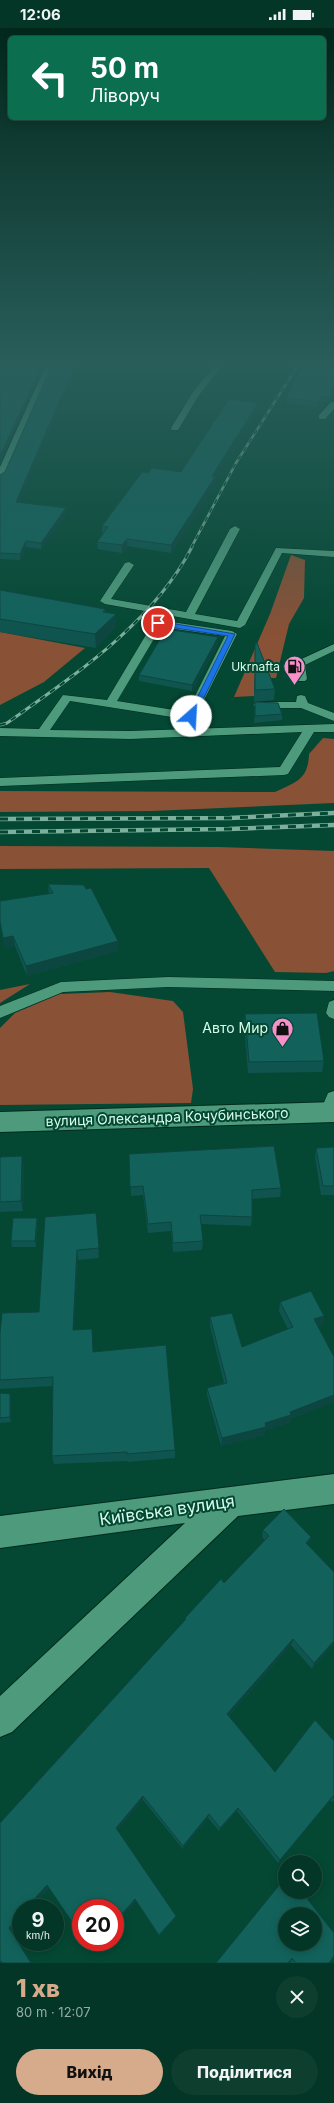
<!DOCTYPE html>
<html lang="uk">
<meta charset="utf-8">
<style>
body{margin:0;font-family:Inter,sans-serif;background:#0d3e2e;color:#f1f3f6;height:100vh;display:flex;flex-direction:column;font-size:15px;white-space:nowrap}
*{box-sizing:border-box;margin:0}
p{font-size:13px;color:#97aba7}
.icon{flex:none;width:22px;height:22px;fill:none;stroke:currentColor;stroke-width:2;stroke-linecap:round;stroke-linejoin:round}
.map{position:relative;height:1935px;overflow:hidden}
.sheet{display:flex;flex-direction:column;background:#033626;flex:1}
.sheet>*{flex:none}
.hud{position:absolute;left:8px;top:8px;width:318px;height:84px;border-radius:6px;box-shadow:0 2px 10px #0003,0 0 0 1px #245043;background:#0b6e4f;color:#fff;overflow:hidden}
.fabs{position:absolute;left:278px;top:1827px;display:grid;gap:8px}
.fabs a{display:grid;place-items:center;width:44px;height:44px;border-radius:50%;background:#033626;box-shadow:0 2px 10px #0003,0 0 0 1px #245043;font-size:20px}
.speed{position:absolute;left:12px;top:1871px;display:flex;gap:8px;font-size:20px;font-weight:700;text-align:center}
.speed>*{display:grid;place-content:center;width:52px;height:52px;border-radius:50%;background:#033626;box-shadow:0 2px 10px #0003,0 0 0 1px #245043;line-height:1}
.speed small{font-size:10px;font-weight:400}
.speed .limit{border:6px solid #d22;background:#fff;color:#111}
.pin{position:absolute;display:grid;place-items:center;width:34px;height:34px;color:#fff;margin:-17px;border:2px solid #fff;border-radius:50%;box-shadow:0 1px 4px #0007}
.me{position:absolute;width:44px;margin:-22px;rotate:26deg;stroke-linejoin:round;filter:drop-shadow(0 0 3px #0008)}
.turn{display:flex;align-items:center;gap:14px;height:84px;padding:0 16px;font-size:18px}
.turn .icon{width:52px;height:52px;stroke-width:2.5}
.turn b{display:block;font-size:28px;line-height:34px}
.round{display:grid;place-items:center;flex:none;width:42px;height:42px;border-radius:21px;background:#0d3e2e}
.overview{display:flex;align-items:center;justify-content:space-between;height:68px;padding:0 16px}
h1{font-size:24px;font-weight:800;line-height:30px;color:#d6ab8b}
.action{display:flex;gap:8px;margin-top:auto;padding:8px 16px}
.action a{flex:1;height:46px;border-radius:24px;background:#d6ab8b;color:#111;font-size:16px;font-weight:800;line-height:46px;text-align:center}
.action a+a{background:#0d3e2e;color:#f1f3f6}
.status{display:flex;justify-content:space-between;align-items:center;height:28px;padding:0 20px;background:#033626;direction:ltr}
.status svg{height:11px;fill:currentColor}
.map>svg:first-child{display:block}
</style>
<div class="status"><b>12:06</b><svg viewBox="0 0 49 12"><path d="M0 12V9h3v3zM5 12V6h3v6zM10 12V3h3v9zM15 12V0h3v12zM26 1h20v11H26zM47 4h2v5h-2z"/></svg></div>
<div class="map">
<svg width="334" height="1935" viewBox="0 0 334 1935">
<rect width="100%" height="100%" fill="#044833"/>
<path fill="#895136" d="M291 527 305 532 304 570 289 596 276 650H255L254 668 234 669 270 586Z
M0 604 85 620 44 654 0 677Z
M323 710 334 711V775L152 783 0 784V763L275 764C296 754 308 752 309 726Z
M0 818 219 819 334 823V943L326 945 275 944 209 840 0 841Z
M30 956 0 975V962Z
M110 964 173 973 183 984 193 1061 191 1075 0 1077V1000L15 985 60 966Z"/>
<g fill="none" stroke-linecap="round" stroke-linejoin="round">
<defs>
<path id="lane" d="M46 337H54L4 449 0 452V439Z
M215 337H223L199 367 178 402H172L171 400 193 364Z
M331 374H334V381L325 391H319V387Z
M235 498 240 501 195 586 237 593 276 520 334 523V529L282 525 245 597 240 600 105 576 100 573 125 535 129 534 134 537 111 571 186 584 230 501Z
M158 592 232 603 237 606 195 690 191 692 70 673 50 702 130 703 334 696V704H314L288 746 284 747 0 758V750L280 739 302 704 130 711 0 708V700L39 701 63 667 107 672 153 595ZM161 599 225 608 187 684 117 673Z
M334 616V623L305 637 307 651 305 653H297L293 636 295 634Z
M301 667 305 668 308 675 334 685V693L301 680H259L253 677 259 674H296L297 668Z
M168 949 334 953V963L168 959 63 964 0 990V978L61 954Z
M334 972V991L329 989 326 985 329 974Z
M334 1063V1088L328 1091 322 1089 320 1084 328 1065Z"/>
<path id="street" d="M334 1446V1476L238 1488 12 1704 0 1709V1668L185 1495 0 1520V1488Z"/>
<path id="secondary" d="M334 1074V1094L0 1104V1084Z"/>
</defs>
<use href="#lane" stroke="#002b1d" stroke-width="1"/>
<use href="#street" stroke="#002b1d" stroke-width="2"/>
<use href="#secondary" stroke="#002b1d" stroke-width="2"/>
<use href="#lane" fill="#4d9a7c" fill-rule="evenodd"/>
<use href="#street" fill="#4d9a7c" fill-rule="evenodd"/>
<use href="#secondary" fill="#4d9a7c" fill-rule="evenodd"/>
<defs>
<path id="rail-far2" d="M191 520 236 435 298 337"/>
<path id="rail-far1" d="M0 697 7 695C76 646 152 596 192 519"/>
<path id="rail" d="M0 791 230 790 334 785
M0 804 229 801 334 797"/>
</defs>
<use href="#rail-far2" stroke="#7caf9c" stroke-width="2.5"/>
<use href="#rail-far1" stroke="#7caf9c" stroke-width="3"/>
<use href="#rail" stroke="#7caf9c" stroke-width="4.5"/>
<use href="#rail-far2" stroke="#044833" stroke-width="1.5" stroke-dasharray="5" stroke-linecap="butt"/>
<use href="#rail-far1" stroke="#044833" stroke-width="2" stroke-dasharray="6" stroke-linecap="butt"/>
<use href="#rail" stroke="#044833" stroke-width="3" stroke-dasharray="8" stroke-linecap="butt"/>
</g>
<path fill="#0f544e" d="M334 337 328 374 321 373 318 379 286 375V370Z
M257 381 215 450V456L171 525 127 518 122 525 98 521 97 514 103 506 102 505V498L148 445 181 444Z
M0 447 19 474 66 487 41 521 26 519 20 532 0 531Z
M0 562 105 581V584L116 586V599L96 620 0 604Z
M218 609V616L192 663 139 653V647Z
M255 615 275 661 274 672 254 674 255 626Z
M255 674 282 686V692L254 695Z
M48 856 118 923 27 948 15 918 5 920 0 895 49 866Z
M245 986 324 1033 322 1044 248 1045 244 997Z
M334 1119V1167H321L315 1129 316 1120Z
M129 1126 281 1160 280 1169 252 1171V1189L251 1198 201 1196 203 1213 202 1222 173 1224 171 1203 148 1205 143 1167 131 1168Z
M22 1128 24 1139 23 1183 0 1184V1129Z
M96 1185 99 1230 78 1232 74 1302 92 1301 93 1324 175 1422V1430L128 1434V1433L54 1436 52 1428 53 1358 0 1361V1305L39 1284Z
M37 1190 38 1196 36 1219H12L11 1213Z
M280 1274 324 1288 322 1296 318 1298 334 1329V1374L290 1391 289 1395 265 1402V1407L221 1418 207 1367V1360L224 1355 210 1298V1289L242 1319 288 1301 279 1283Z
M0 1365 10 1366 11 1371V1394L0 1395Z
M263 1502 311 1509 308 1517 334 1544V1616L312 1641 291 1617 229 1688 275 1744 334 1713V1772L332 1774 330 1772 278 1835 237 1783 219 1803 208 1790 183 1821 143 1772 117 1802 176 1890 159 1908 136 1873 115 1897V1880L49 1860 31 1880H21L11 1902 0 1935V1795L185 1593V1590L224 1555 265 1512 262 1509Z
M285 1850 329 1935H291L290 1933Z"/>
<path fill="#0d4540" d="M42 337H44L0 435V428Z
M75 337H78L17 480 16 474Z
M334 358V362L328 374 329 369Z
M321 368V373L318 379V374Z
M258 375 257 381 215 450V456L171 525V517L212 448Z
M66 480V487L41 521V515Z
M127 511V518L122 525V517Z
M26 513V519L20 532V526Z
M116 586V599L96 620 95 606Z
M218 609V616L192 663V657Z
M13 908 15 918 5 920 3 910Z
M118 913V923L27 948 26 938Z
M22 1128 24 1139 23 1183 21 1173Z
M37 1190 38 1196 36 1219 35 1213Z
M77 1222 78 1232 74 1311 73 1302Z
M324 1288 322 1296 313 1299 314 1291Z
M92 1301 93 1310 94 1333 93 1324Z
M10 1366 11 1371V1394L10 1389Z
M334 1367V1374L290 1391 289 1395 265 1402V1407L221 1418 222 1410 265 1395 290 1384Z
M311 1509 309 1516 304 1521 306 1515Z
M293 1611 291 1617 226 1691 227 1686Z
M334 1613V1616L312 1641 314 1635Z
M143 1768V1772L117 1803 116 1800Z
M333 1768 330 1772 278 1835 280 1832Z
M238 1780 237 1783 219 1803 220 1800Z
M209 1786 208 1790 183 1821V1818Z
M47 1857 49 1860 31 1880H26Z
M135 1871 136 1873 115 1897V1894Z
M21 1886V1891L11 1902 32 1935H31L9 1900Z
M176 1888V1890L159 1908V1907Z
M98 1914H100L92 1923 91 1922Z"/>
<path fill="#12625b" stroke="#0d4540" fill-rule="evenodd" d="M0 337H42L0 428Z
M52 337H75L16 474 66 480 41 515 26 513 20 526 0 525V447L5 444Z
M304 337H334V358L329 369 321 368 318 374 286 370Z
M229 371 258 375 212 448 215 449 171 517 127 511 122 517 97 514 108 499 102 498 142 444 148 445 152 440 181 444Z
M0 562 105 581 103 584 116 586 95 606 0 591Z
M166 601 218 609 192 657 139 647Z
M255 615H257L275 661 255 662Z
M255 674 278 675 282 686 255 688Z
M48 856 84 857 86 861 91 860 118 913 26 938 13 908 3 910 0 893V873L53 865Z
M317 985 324 1033 249 1034 245 986Z
M274 1118 281 1160 252 1162V1189L200 1187 203 1213 173 1215 171 1194 148 1196 143 1158 130 1159 129 1126Z
M334 1119V1158H323L316 1120Z
M22 1128 21 1173 0 1174V1129Z
M96 1185 99 1220 77 1222 73 1302 92 1301 93 1324 166 1317 175 1422 127 1426V1424L52 1428 53 1349 0 1352V1305L2 1285 39 1284 45 1189Z
M13 1190H37L35 1213H11Z
M311 1263 324 1288 314 1291 334 1329V1367L290 1384 291 1387 265 1395 266 1399 222 1410 207 1360 227 1355 210 1289 232 1285 242 1319 293 1299 280 1274Z
M0 1365 10 1366V1389L0 1390Z
M284 1481 311 1509 306 1515 334 1544V1613L314 1635 293 1611 227 1686 275 1744 315 1692 334 1713V1770L333 1768 280 1832 238 1780 220 1800 209 1786 183 1818 143 1768 116 1800 176 1888 159 1907 135 1871 115 1894V1880H81V1907L47 1857 26 1880H21V1886L9 1900 31 1935H2L1 1933 0 1935V1795L186 1591 185 1590 221 1551 224 1555 269 1508 263 1502Z
M285 1850V1864H302L334 1905V1928L329 1935H296L292 1930 288 1935H216ZM285 1886H315V1916H285Z
M86 1914H98L91 1922Z"/>
<linearGradient id="sky" x2="0" y2="1"><stop stop-color="#02281c"/><stop offset="0.55" stop-color="#295e5b"/><stop offset="1" stop-color="#295e5b" stop-opacity="0"/></linearGradient>
<rect width="334" height="608" fill="url(#sky)"/>
<path fill="#1a73e8" stroke="#114b97" d="M158 593 235 606 194 690 188 688 228 608 156 597V594Z"/>
<defs>
<symbol id="fuel-pin" viewBox="-11 -11 22 30"><path d="M0 17L-7.5 6A9.5 9.5 0 1 1 7.5 6Z" fill="#f890cb" stroke="#044833"/><path d="M-5.5-6h7V0h2V4h1.3V-2.5L3-4.5l.8-.8L6-3V5H2.5V1h-1V6h-7ZM-4.2-4.7v3.2H.2V-4.7Z" fill="#111"/></symbol>
<symbol id="shop-pin" viewBox="-11 -11 22 30"><path d="M0 17L-7.5 6A9.5 9.5 0 1 1 7.5 6Z" fill="#f890cb" stroke="#044833"/><path d="M-5-2.5h2.3a2.7 3.5 0 0 1 5.4 0H5L5.5 6h-11ZM-1.5-2.5h3a1.5 2.3 0 0 0-3 0Z" fill="#111"/></symbol>
</defs>
<g fill-rule="evenodd">
<use href="#fuel-pin" x="282" y="626" width="25" height="34"/>
<use href="#shop-pin" x="270" y="988" width="25" height="34"/>
</g>
<g text-anchor="middle" stroke-width="4" stroke-linejoin="round" paint-order="stroke">
<g font-size="12" fill="#d7fceb" stroke="#044833" text-anchor="end">
<text x="280" y="643">Ukrnafta</text>
</g>
<g font-size="14" fill="#d7fceb" stroke="#044833" text-anchor="end">
<text x="268" y="1005">Авто Мир</text>
</g>
<g font-size="14" fill="#d7fceb" stroke="#044833">
<text transform="translate(167 1089) rotate(-2)" y="5">вулиця Олександра Кочубинського</text>
</g>
<g font-size="17" fill="#d7fceb" stroke="#044833">
<text transform="translate(167 1482) rotate(-8)" y="6">Київська вулиця</text>
</g>
</g>
</svg>
<div class="fabs">
<a><svg class="icon" aria-label="search" viewBox="0 0 24 24"><circle cx="10" cy="10" r="6"/><path d="M15 15l6 6"/></svg></a>
<a><svg class="icon" aria-label="layers" viewBox="0 0 24 24"><path d="M12 4l9 5-9 5-9-5zM3 14l9 5 9-5"/></svg></a>
</div>
<div class="speed"><div>9<small>km/h</small></div><div class="limit">20</div></div>
<div class="pin" style="left:158px;top:595px;background:#d93025"><svg class="icon" aria-label="arrive" viewBox="0 0 24 24"><path d="M6 21V4h12l-3 4 3 4H6"/></svg></div>
<svg class="me" style="left:191px;top:688px" viewBox="-20 -20 40 40"><circle r="19" fill="#fff"/><path d="M0-13L10 11 0 6-10 11z" fill="#1a73e8"/></svg>
<div class="hud">
<div class="turn"><svg class="icon" aria-label="left" viewBox="0 0 24 24"><path d="M17 20v-9H6M10 6l-5 5 5 5"/></svg><div><b>50 m</b>Ліворуч</div></div>
</div>
</div>
<section class="sheet">
<div class="overview"><div><h1>1 хв</h1><p>80 m · 12:07</p></div><a class="round"><svg class="icon" aria-label="close" viewBox="0 0 24 24"><path d="M6 6l12 12M18 6L6 18"/></svg></a></div>
<div class="action"><a>Вихід</a><a>Поділитися</a></div>
</section>
